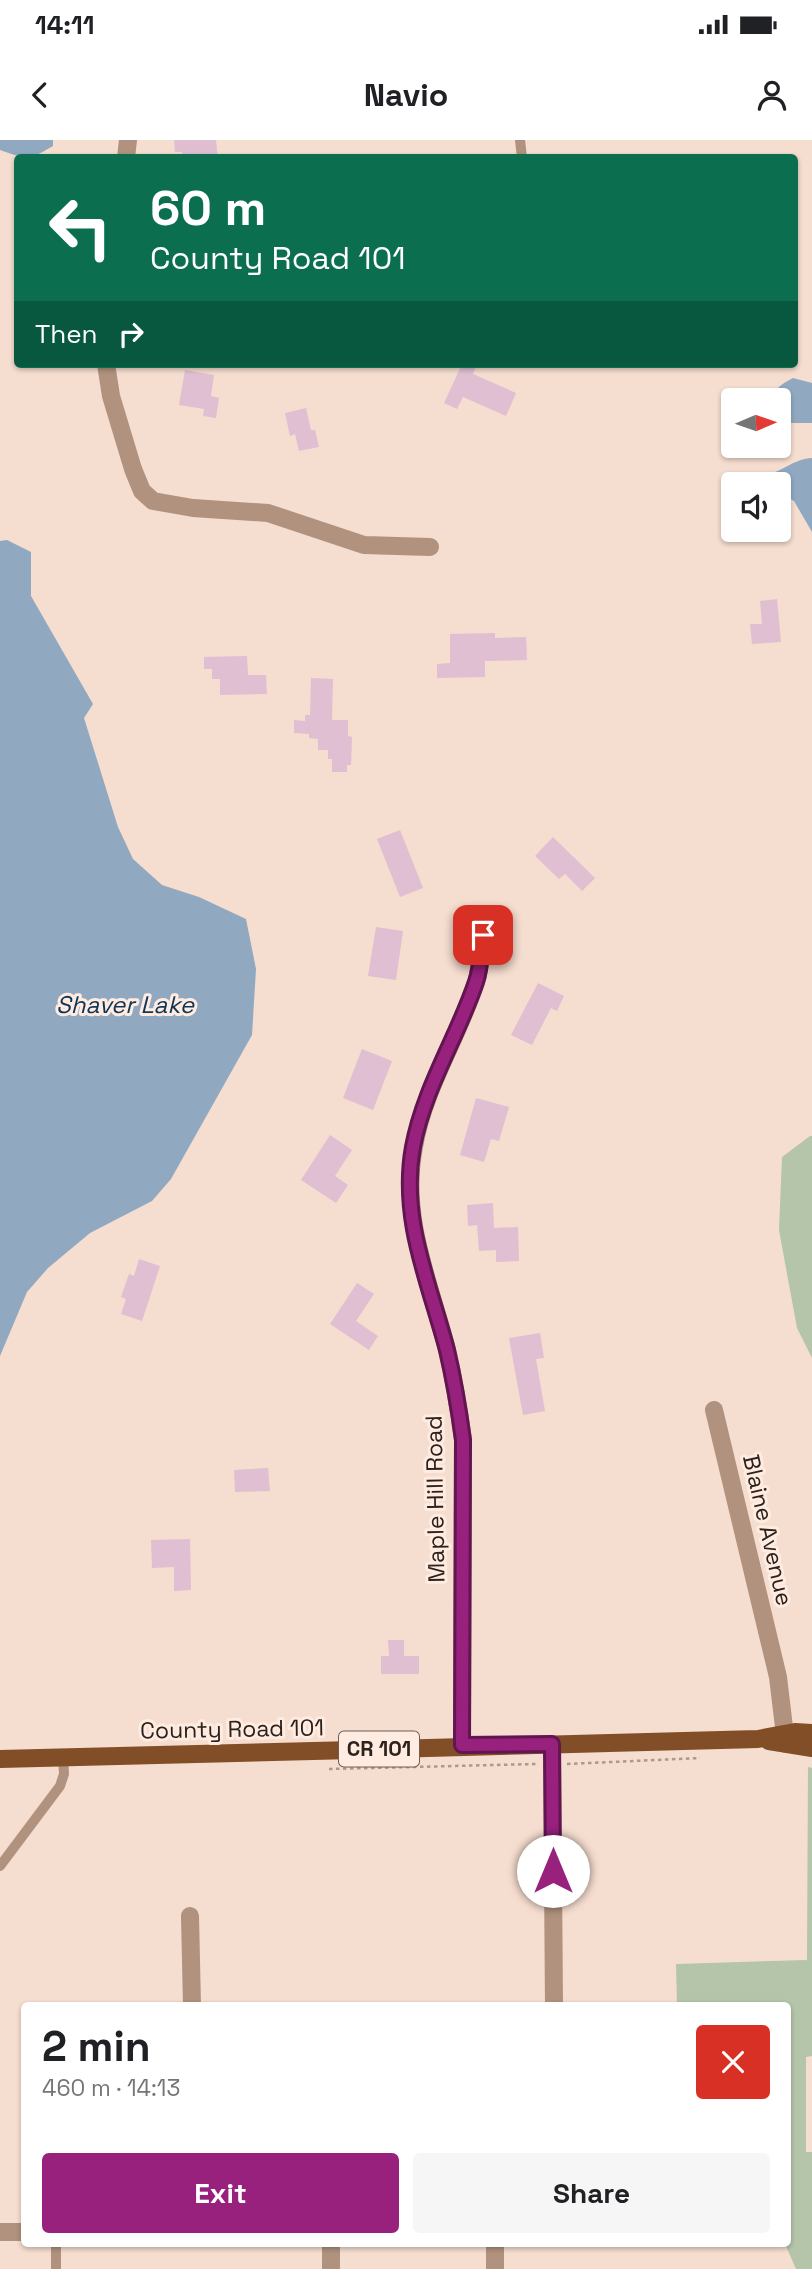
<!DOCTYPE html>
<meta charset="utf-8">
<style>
body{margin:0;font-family:"Space Grotesk",sans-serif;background:#f6f6f6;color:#202124;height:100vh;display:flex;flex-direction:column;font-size:26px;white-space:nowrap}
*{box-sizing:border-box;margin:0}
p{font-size:23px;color:#757577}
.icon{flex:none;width:38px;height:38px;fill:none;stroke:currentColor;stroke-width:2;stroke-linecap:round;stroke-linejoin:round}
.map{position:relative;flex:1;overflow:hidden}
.sheet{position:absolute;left:21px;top:1862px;width:770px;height:245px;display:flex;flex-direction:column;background:#fff;border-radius:7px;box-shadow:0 2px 5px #0004}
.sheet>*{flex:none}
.hud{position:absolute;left:14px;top:14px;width:784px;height:214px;border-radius:7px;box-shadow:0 2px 5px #0004;background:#0b6e4f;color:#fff;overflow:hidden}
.needle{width:46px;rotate:88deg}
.controls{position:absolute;left:721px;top:248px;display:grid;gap:14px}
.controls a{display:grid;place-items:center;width:70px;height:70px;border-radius:7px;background:#fff;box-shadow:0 2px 5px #0004;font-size:35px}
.pin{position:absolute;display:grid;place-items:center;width:60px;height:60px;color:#fff;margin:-30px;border-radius:14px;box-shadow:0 4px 10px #0006}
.me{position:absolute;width:77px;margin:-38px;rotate:0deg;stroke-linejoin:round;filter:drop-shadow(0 0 5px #0008)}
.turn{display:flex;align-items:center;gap:24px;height:147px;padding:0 21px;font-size:32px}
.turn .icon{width:91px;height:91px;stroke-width:2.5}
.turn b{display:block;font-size:49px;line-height:60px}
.then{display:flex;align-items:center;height:66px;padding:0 21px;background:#0003;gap:14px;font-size:26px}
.round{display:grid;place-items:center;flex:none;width:74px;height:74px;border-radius:7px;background:#f6f6f6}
.headline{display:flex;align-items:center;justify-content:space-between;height:119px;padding:0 21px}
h1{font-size:42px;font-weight:800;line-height:52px}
.button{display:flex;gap:14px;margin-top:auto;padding:14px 21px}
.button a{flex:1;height:80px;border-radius:7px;background:#97217d;color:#fff;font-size:28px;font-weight:800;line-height:80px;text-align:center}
.button a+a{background:#f6f6f6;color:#202124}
.status{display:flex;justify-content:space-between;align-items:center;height:49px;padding:0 35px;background:#fff;direction:ltr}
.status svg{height:19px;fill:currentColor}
header{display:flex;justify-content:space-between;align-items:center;height:91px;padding:0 21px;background:#fff;font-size:32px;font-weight:800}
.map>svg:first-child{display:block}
</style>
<div class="status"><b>14:11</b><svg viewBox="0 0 49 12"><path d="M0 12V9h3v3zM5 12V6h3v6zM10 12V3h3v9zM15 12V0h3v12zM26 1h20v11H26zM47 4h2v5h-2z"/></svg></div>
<header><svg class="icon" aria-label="back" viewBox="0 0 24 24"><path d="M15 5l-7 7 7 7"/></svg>Navio<svg class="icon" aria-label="person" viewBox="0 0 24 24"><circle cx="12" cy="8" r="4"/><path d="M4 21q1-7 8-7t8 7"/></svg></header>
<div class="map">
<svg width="812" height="2129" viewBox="0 0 812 2129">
<rect width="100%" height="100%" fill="#f5ddcf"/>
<path fill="#b4c5aa" d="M810 996H812V1218L797 1188 779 1090 782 1017Z
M808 1627 812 1628V1916L806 1917V2012H812V2129H796L785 2104H788V1866L677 1865 676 1824 807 1820Z"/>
<path fill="#90a9c1" d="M0 0H53V6C30 20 25 19 0 10Z
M793 238 812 243V283H779V261H771C774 248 782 244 793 238Z
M812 318V392L794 361 779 353V345H772L769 334C787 329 794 319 812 318Z
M7 400 31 412V456L93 564 84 578 118 687 133 719 162 745 199 757 246 779 256 829 252 895 171 1039 152 1061 90 1093 48 1128 27 1152 0 1216V401Z"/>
<path fill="#dfbfd1" d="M174 0H216L218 18H182V12H175Z
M462 224H477L473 234 516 253 506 276 463 257 457 269 444 263Z
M185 230 214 235 211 256 219 258 216 278 203 276 204 269 179 265Z
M306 268 311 290H315L319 307 299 311 295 294 290 296 285 273Z
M777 459 781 502 752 504 750 484H762L760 461Z
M495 493V498L526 497 527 520 485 521V537L437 538V524L450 523V494Z
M247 516 248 535H266L267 554 220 555V539H212V529H204V517Z
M311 538 333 539 332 580H348V596L352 597 351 625H347V632H332V619H328V610H318V599L309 598V594L294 593V580L305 581V575H310Z
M400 690 423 748 400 757 377 699Z
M553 697 595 738 582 751 565 734 559 739 535 716Z
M376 787 403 791 396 840 368 836Z
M538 843 564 856 557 871 551 868 532 905 511 895Z
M362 909 392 921 373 970 343 958Z
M476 958 509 967 499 1001 491 999 484 1022 460 1015Z
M330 995 352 1010 335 1036 348 1045 336 1063 301 1040Z
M493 1063 494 1088 518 1087 519 1121 496 1122V1110L479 1111 477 1085 468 1086 467 1065Z
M139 1119 160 1126 142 1181 121 1174 126 1159 121 1157 129 1134 134 1136Z
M357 1143 374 1154 356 1181 378 1196 369 1210 330 1184Z
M540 1193 544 1218 536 1219 545 1271 523 1275 509 1198Z
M268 1328 270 1351 235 1352 234 1330Z
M190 1399 191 1450 174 1451V1427L152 1428 151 1400Z
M388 1500H404V1516H419V1534H381V1516H389Z"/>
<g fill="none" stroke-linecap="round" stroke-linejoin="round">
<path stroke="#ab988e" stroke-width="2.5" stroke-dasharray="3.5 3.5" stroke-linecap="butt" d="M567 1624 700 1618
M329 1629 536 1624"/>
<path stroke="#b0927e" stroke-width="10" d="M520 0 522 18
M0 1726 60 1646 64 1634 63 1618
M56 2104V2129"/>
<path stroke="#b0927e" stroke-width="18" d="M126 18 128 0
M106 224 111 256 133 329 142 351 153 361 193 368 268 373 364 405 430 407
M714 1270 778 1537 786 1604
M552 1604 554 1866
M462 1605 463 1300C459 1270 454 1240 447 1210 430 1142 400 1079 414 1007 424 948 458 898 476 842 481 828 481 810 483 795
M190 1776 192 1866
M0 2092H24
M331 2104V2129
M495 2104V2129"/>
<path stroke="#824e27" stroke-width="18" d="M769 1601 812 1608
M0 1619C253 1614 505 1605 758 1599L795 1592 812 1593"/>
</g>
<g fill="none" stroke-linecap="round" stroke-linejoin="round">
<defs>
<path id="route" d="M483 795C481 810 481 828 476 842 457 898 424 948 413 1007 400 1079 429 1142 447 1210 454 1240 459 1270 463 1300L462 1605 552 1604 553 1731"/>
</defs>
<use href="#route" stroke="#621551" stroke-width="18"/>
<use href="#route" stroke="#97217d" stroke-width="12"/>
</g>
<g text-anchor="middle" stroke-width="6" stroke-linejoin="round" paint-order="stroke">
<rect fill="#ffebe0" stroke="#6b5e58" stroke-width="2" x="339" y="1591.5" width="80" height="35" rx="5"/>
<g font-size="21" font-weight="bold" fill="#2b221d">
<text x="379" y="1616">CR 101</text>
</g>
<g font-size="23" fill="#2b221d" stroke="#ffebe0">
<text transform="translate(435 1359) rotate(-91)" y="8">Maple Hill Road</text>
<text transform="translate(768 1390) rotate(77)" y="8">Blaine Avenue</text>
<text transform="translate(232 1589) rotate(-1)" y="8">County Road 101</text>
</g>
<g font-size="24" font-style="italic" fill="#0d3557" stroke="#ffebe0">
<text x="125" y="873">Shaver Lake</text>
</g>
</g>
</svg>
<div class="controls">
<a><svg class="needle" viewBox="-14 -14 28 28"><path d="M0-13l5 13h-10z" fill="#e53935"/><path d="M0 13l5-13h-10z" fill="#757577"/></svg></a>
<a><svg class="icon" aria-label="sound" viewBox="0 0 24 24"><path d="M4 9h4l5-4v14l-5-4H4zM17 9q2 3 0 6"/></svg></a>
</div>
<div class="pin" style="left:483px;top:795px;background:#d93025"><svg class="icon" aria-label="arrive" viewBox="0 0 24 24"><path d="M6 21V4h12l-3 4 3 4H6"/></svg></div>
<svg class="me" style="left:553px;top:1731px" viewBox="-20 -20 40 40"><circle r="19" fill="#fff"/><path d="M0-13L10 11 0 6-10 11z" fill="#97217d"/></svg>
<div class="hud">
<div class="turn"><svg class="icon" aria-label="left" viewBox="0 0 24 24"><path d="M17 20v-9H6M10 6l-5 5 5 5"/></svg><div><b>60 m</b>County Road 101</div></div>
<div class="then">Then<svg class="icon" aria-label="right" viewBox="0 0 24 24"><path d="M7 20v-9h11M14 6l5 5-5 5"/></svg></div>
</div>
<section class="sheet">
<div class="headline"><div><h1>2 min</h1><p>460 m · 14:13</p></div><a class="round" style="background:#d93025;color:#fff"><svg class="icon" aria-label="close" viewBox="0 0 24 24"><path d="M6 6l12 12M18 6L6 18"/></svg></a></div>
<div class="button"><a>Exit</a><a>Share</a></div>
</section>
</div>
